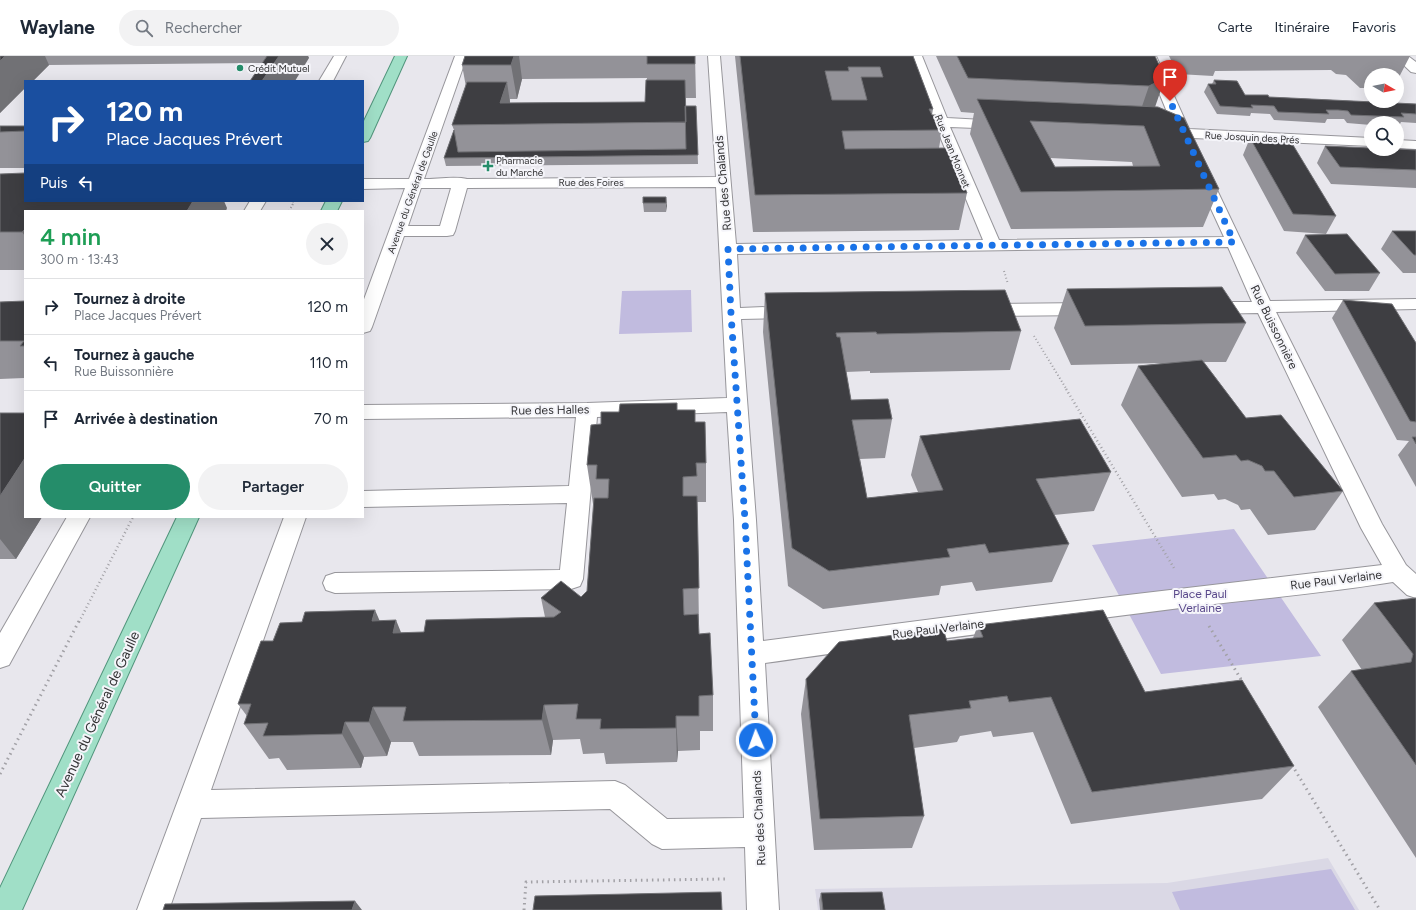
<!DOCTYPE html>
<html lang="fr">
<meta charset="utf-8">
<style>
body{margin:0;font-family:Figtree,sans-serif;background:#f2f2f3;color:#1f2937;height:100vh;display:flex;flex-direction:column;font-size:15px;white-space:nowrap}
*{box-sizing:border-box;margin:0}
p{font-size:13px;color:#747a83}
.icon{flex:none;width:22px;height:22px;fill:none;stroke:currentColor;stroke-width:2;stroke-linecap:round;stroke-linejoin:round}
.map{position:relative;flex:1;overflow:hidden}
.details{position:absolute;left:24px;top:154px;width:340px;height:308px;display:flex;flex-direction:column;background:#fff;border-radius:0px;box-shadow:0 4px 16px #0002}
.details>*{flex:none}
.top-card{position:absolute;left:24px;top:24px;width:340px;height:122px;border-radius:0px;box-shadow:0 4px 16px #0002;background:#1a4fa0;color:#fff;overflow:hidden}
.needle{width:26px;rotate:99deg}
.fabs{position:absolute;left:1364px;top:12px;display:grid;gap:8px}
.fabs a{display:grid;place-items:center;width:40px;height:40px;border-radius:50%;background:#fff;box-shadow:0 4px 16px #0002;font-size:20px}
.pin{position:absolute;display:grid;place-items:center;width:34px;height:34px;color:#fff;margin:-41px -17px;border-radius:50% 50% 50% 0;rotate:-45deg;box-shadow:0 0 4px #0007}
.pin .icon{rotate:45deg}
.me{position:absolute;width:44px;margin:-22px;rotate:358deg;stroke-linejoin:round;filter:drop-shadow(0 0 3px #0008)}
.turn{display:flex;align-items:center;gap:14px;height:84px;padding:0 16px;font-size:18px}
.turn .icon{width:52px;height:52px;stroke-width:2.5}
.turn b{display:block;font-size:28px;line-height:34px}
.then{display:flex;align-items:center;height:38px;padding:0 16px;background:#0003;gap:8px;font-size:15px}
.round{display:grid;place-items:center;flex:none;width:42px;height:42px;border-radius:21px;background:#f2f2f3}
.headline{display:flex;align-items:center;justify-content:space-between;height:68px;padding:0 16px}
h1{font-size:24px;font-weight:600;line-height:30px;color:#1e9e55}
.button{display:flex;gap:8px;margin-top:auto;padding:8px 16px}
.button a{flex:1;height:46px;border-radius:24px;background:#258d6a;color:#fff;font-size:16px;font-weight:600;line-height:46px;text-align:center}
.button a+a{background:#f2f2f3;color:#1f2937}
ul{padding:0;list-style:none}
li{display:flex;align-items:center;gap:12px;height:56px;padding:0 16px;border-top:1px solid #e0e1e3}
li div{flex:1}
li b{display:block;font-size:15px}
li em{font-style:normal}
header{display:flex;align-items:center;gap:24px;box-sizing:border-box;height:56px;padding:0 20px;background:#fff;border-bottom:1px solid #e0e1e3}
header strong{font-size:19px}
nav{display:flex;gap:22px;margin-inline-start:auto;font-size:14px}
.search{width:280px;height:36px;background:#f2f2f3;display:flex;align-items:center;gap:10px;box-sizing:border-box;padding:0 14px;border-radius:22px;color:#747a83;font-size:15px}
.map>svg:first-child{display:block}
</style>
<header>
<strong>Waylane</strong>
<div class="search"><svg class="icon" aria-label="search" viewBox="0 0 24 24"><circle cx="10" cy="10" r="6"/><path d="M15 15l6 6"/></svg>Rechercher</div>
<nav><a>Carte</a><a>Itinéraire</a><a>Favoris</a></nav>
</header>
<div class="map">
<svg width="1416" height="854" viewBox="0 0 1416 854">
<rect width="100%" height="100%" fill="#e8e7ed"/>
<path fill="#dad8e5" d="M1328 802 1359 854H818L815 833 1167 827Z"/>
<path fill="#c1bbdf" d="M691 234 692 276 619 278 622 235Z
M1234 473 1321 600 1161 618 1092 489Z
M1331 813 1355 854H1180L1172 836Z"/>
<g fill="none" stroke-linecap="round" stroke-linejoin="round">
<defs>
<path id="minor" d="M334 0H346L333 25H319Z
M455 0H467L424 123C436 123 457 120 467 123L716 121 708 0H720L736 188 983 184 934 66 910 0H922L947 62 1002 65 1007 66 1009 69 1007 72 1002 73 950 71 999 184 1224 181 1194 116 1197 113 1202 111 1207 113 1270 245 1416 243V253L1276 256 1382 468 1406 509 1416 518V542L1407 539 1393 526C1325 537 1256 543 1188 551 1047 569 905 587 765 607L779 854H747L745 791 662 793 652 788 610 753 201 762 169 854H137L284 461H306L211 734 615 725 625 729 667 763 744 762 734 464 727 356 597 361 583 523 580 530 571 533 335 537 326 534 323 527 326 520 335 517 560 514 567 447 363 451V435L569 430 576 361 363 363V349L587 347 727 342 716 131 467 132 455 175 453 179 447 180H404L372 271 370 275 363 277V246L405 132 363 133V123H409ZM421 132H451L440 170H408ZM1228 191 1252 246H1206L1200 248 1197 252 1200 256 1206 258 1258 257 1361 472 1382 509 1026 551 763 585 756 464 741 263 793 262 799 260 802 256 799 252 793 250 740 252 737 198Z
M1144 0H1156L1189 73 1371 82V90L1193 82 1194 85 1192 88 1187 89 1182 88 1178 82 1167 80 1165 77 1167 74 1174 73Z
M1394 0H1408L1416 6V17L1411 16Z
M1397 84 1416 85V93L1397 92Z
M250 145H266L260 155H244Z
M1089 247 1095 249 1098 253 1095 257 1089 259 984 260 978 258 975 254 978 250 984 248Z
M67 461H90L9 609 0 612V577Z"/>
<path id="major" d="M395 0H407L370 82 368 85 363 86V67Z
M326 145H342L337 155H321Z
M177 461H199L22 854H0V832Z"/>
</defs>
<use href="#minor" stroke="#97969b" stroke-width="2"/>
<use href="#major" stroke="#51957c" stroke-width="2"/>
<path stroke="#a2a1a6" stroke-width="1.5" stroke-dasharray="0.5 2" stroke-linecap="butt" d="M292 149 294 145"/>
<path stroke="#a2a1a6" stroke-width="2" stroke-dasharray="1 2.5" stroke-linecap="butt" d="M289 155 293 148
M1004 215 1008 228
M1034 280 1067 334"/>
<path stroke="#a2a1a6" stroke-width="2.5" stroke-dasharray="1 3" stroke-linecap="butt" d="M1066 333 1174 512
M79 566 133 461"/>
<path stroke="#a2a1a6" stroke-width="3" stroke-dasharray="1.5 4" stroke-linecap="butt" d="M1209 570 1242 625
M1292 709 1380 854
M0 718 79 565
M524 854 526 826 725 823"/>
<use href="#minor" fill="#fff" fill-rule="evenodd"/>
<use href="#major" fill="#a0dfc7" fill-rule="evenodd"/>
</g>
<path fill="#939298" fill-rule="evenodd" d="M0 0H308L309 2 263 7 49 9 33 25H25V32L0 57Z
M465 0H695L696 42H685V50H696L698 108 446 110 444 102 454 74 452 69 466 31 462 9ZM647 22 645 46 510 47V43H517L522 23Z
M735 0H913L933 53 932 59 942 74 939 92 967 137 959 174 753 176Z
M936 0H1155V51L1219 133 1203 171 1011 173 970 78 974 57 961 56ZM1050 102 1132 106 1133 110 1055 111Z
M1169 0H1410L1397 25V19H1371V32H1360L1346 19 1336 18 1331 14 1215 15 1213 20 1178 18Z
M1214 24 1245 39 1269 41 1416 48V67L1401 66 1399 70H1397V67H1371V69L1347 67 1344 63H1327L1325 67 1274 64 1270 58 1251 57 1250 60 1217 58 1204 36 1208 28H1212Z
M0 70H25V112H0Z
M1250 82 1336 160 1326 178 1284 175 1243 99Z
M1325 90 1416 94V132L1331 128 1317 107Z
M0 118 227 152 25 155V214H0Z
M666 141V156H644L643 147Z
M1392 175H1416V217H1403L1381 193Z
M1305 179 1380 217 1369 235H1325L1296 197Z
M1067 233 1246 267 1226 306H1204L1246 362 1343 435 1315 474 1268 479 1250 453 1241 454 1238 449 1225 443 1218 444 1214 438 1182 441 1121 349 1138 310 1163 307 1071 309 1054 272Z
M765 237 1021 275 1010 314 870 317V315L846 316 851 344 892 363 885 402 860 403 867 442 918 436 911 419 920 380 1111 416 1094 455 1054 459 1069 488 1052 526 976 535 972 526 941 530 939 539 823 553 788 530 763 276Z
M1343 244 1416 287V431L1398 399 1409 385 1397 384 1332 262Z
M25 245V324L24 322 0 323V246Z
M678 354 695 366 706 407V446H697L699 570H698L699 578 713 639V675H700V694L678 695 677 706 606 708 604 697 583 698 580 683 553 684 551 699 419 700 413 686H391L387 700 364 701 361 712 287 714 279 702 269 703 244 668 247 660 238 648 273 585 379 565 401 577 424 576 545 561 541 542 581 541 587 535 594 448H593L587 409 601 368Z
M0 357 25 461H42L16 503H0Z
M1416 542V802L1318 651 1351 615 1362 614 1342 584 1374 547Z
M978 569 1145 636 1294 710 1262 743 1071 768 1033 676 993 681 991 675 960 680 957 686 914 692 924 760 912 792 814 794 801 658 806 623 947 585 973 582Z
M821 837 885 854H820L819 844Z"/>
<path fill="#717175" d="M5 0H45L49 9 33 25H25V32L0 57V5Z
M279 0H308L309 2 295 25H262Z
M514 0H519L522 23 517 43 511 9Z
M1165 22 1153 57 1137 65 1149 30Z
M507 26 512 60 500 47Z
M666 141 667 150 666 156Z
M193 145H224L227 152 226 155H187Z
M25 173V180L22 176Z
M25 402V461H42L16 503 0 483V440Z
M375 554 391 591 372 565Z
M396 564 411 601 393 577Z
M544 649 553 684 551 699 542 664Z
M373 651 391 686 387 700 369 666Z
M676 660 678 695 677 706 676 672Z
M345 666 364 701 361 712 342 678Z
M355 845 362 854H352Z"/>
<path fill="#3e3e42" stroke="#717175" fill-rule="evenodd" d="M0 0H5L0 5Z
M267 0H279L262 25H250Z
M465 0H514L511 9H462Z
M647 0H695V8H647Z
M740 0H913L933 53H929L932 59H936L942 74 842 75 845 93 949 92 967 137 755 139ZM848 11H880L883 21H861L867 44H832L825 15H849Z
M957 0H1155L1165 22 1149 30 968 22Z
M646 24H685L686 66 452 69 467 26H507L500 47 645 46Z
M1214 24 1237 25 1245 39H1268L1269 41 1416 48V58L1401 57 1404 61 1351 59 1348 55 1338 54H1326L1329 58 1278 56 1274 50 1251 49 1253 52 1220 50 1208 28H1216Z
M977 43 1158 51 1184 62 1219 133 1021 136ZM1030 65 1144 70 1160 110 1055 111Z
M685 50H696L698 99 444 102 454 74 458 96 686 93Z
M0 70H25V75L0 76Z
M1250 82 1290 84 1336 160 1293 158Z
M1325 90 1371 92V93H1397L1416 94V114L1340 111Z
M25 117V145H193L187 155H25V173L22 176H0V118Z
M643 141H666V147H643Z
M1392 175H1416V199H1414Z
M1347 178 1380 217 1335 218 1305 179Z
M1222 231 1246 267 1085 270 1067 233Z
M1005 234 1021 275 877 278 876 276 836 277 837 281H840L851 344 888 343 892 363 852 364 867 442 943 434 920 380 1080 363 1111 416 1036 423 1069 488 989 497 985 488 947 493 950 501 829 515 792 492 765 237Z
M1343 244 1392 248 1416 287V366L1410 365Z
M25 245V290H20L24 285H0V246Z
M1202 304 1246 362 1281 359 1343 435 1294 441 1274 415H1265L1262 410 1248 404 1241 405 1236 399 1203 402 1138 310Z
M677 347V354H695V366H705L706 407H696L697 420 683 421V440H697L699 532 683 533 684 559 698 558 699 578 710 577 713 639 699 640V660H676V672L600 673 601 663H576L578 648 544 649 542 664 403 665 406 651H373L369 666H345L342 678 263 680 268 667 244 668 251 648H238L261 585H273L280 567 302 566 305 556 375 554 372 565 396 564 393 577 424 576 426 564 554 561 561 556 541 542 561 525 581 541 587 535 594 442H608L609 423H596L597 409H587L591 369 601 368V356H619L620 348Z
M0 357H25V402L0 440Z
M1412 381H1416V388Z
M1416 542V709L1351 615 1411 606 1413 598 1374 547Z
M1103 554 1145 636 1242 624 1294 710 1092 736 1051 641 1009 646 1007 640 969 645 971 652 909 659 924 760 820 763 806 623 839 586 943 573 947 585 983 581 978 569Z
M721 836 722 854H533L535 840Z
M882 836 885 854H823L821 837Z
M355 845 352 854H163L165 848Z"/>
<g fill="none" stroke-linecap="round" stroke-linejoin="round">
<path stroke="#1a73e8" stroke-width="7" stroke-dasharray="0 12.6" d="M756 684 745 464 731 258 728 193 1234 186 1170 45"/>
</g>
<g fill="#258d6a" stroke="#f5f5fa" stroke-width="1.5">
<circle cx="240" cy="12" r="4"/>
<path d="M486 104h4v4h4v4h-4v4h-4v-4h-4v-4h4z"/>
</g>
<g text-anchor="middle" stroke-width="4" stroke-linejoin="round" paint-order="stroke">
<g font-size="10" fill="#343436" stroke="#f5f5fa" text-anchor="start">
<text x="248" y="16">Crédit Mutuel</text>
<text x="496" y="108">Pharmacie<tspan x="496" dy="12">du Marché</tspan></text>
</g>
<g font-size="10" fill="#343436" stroke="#f5f5fa">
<text transform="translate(1252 81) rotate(3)" y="4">Rue Josquin des Prés</text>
<text transform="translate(953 95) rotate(68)" y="4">Rue Jean Monnet</text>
<text x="591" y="130">Rue des Foires</text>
<text transform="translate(412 136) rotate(-70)" y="4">Avenue du Général de Gaulle</text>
</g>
<g font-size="12" fill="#343436" stroke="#f5f5fa">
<text transform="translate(723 127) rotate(-95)" y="4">Rue des Chalands</text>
<text transform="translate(1274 271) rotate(64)" y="4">Rue Buissonnière</text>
<text transform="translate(550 354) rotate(-1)" y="4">Rue des Halles</text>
<text transform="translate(1336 524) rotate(-7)" y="4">Rue Paul Verlaine</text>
<text transform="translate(938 573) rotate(-7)" y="4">Rue Paul Verlaine</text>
<text transform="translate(759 762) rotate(-93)" y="4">Rue des Chalands</text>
</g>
<g font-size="12" fill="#59488a" stroke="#f5f5fa">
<text x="1200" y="542">Place Paul<tspan x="1200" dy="14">Verlaine</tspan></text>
</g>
<g font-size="14" fill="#343436" stroke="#f5f5fa">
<text transform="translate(97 658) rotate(-65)" y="5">Avenue du Général de Gaulle</text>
</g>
</g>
</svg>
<div class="fabs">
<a><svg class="needle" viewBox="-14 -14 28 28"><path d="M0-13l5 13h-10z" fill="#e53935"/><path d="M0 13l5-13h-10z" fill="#747a83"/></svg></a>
<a><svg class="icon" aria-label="search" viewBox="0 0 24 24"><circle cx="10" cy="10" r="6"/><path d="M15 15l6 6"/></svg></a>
</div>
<div class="pin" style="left:1170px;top:45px;background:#d93025"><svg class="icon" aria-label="arrive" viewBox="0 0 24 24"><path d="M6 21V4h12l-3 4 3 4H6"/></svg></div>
<svg class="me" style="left:756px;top:684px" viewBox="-20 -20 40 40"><circle r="17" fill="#1a73e8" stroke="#fff" stroke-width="3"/><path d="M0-11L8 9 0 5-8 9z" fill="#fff"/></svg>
<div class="top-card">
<div class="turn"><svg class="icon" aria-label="right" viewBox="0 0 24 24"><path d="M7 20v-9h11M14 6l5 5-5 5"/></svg><div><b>120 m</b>Place Jacques Prévert</div></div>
<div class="then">Puis<svg class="icon" aria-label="left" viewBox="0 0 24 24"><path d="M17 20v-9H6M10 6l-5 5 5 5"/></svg></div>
</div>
<section class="details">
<div class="headline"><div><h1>4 min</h1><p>300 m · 13:43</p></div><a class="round"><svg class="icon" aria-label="close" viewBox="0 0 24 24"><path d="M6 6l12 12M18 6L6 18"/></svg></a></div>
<ul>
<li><svg class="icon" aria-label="right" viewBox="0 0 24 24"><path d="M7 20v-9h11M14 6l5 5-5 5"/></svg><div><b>Tournez à droite</b><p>Place Jacques Prévert</p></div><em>120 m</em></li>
<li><svg class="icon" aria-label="left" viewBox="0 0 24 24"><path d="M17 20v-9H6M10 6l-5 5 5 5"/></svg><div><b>Tournez à gauche</b><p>Rue Buissonnière</p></div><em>110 m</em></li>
<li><svg class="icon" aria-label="arrive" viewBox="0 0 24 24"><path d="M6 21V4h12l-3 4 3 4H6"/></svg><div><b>Arrivée à destination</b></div><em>70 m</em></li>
</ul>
<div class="button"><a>Quitter</a><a>Partager</a></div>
</section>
</div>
